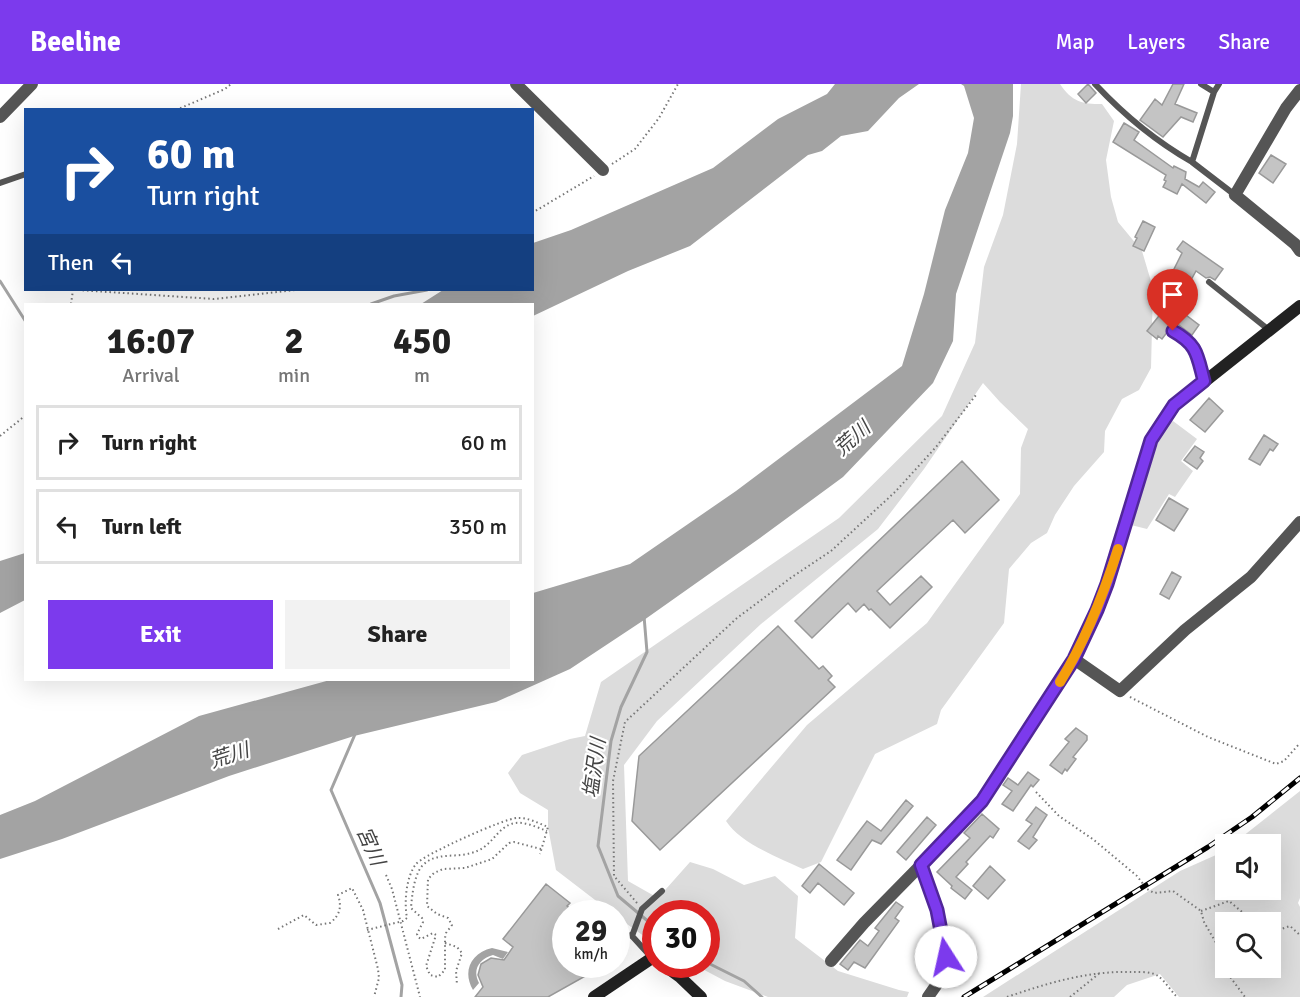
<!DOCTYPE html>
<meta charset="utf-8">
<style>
body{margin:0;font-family:Signika,"Noto Sans JP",sans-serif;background:#f2f2f2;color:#222;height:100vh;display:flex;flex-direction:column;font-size:22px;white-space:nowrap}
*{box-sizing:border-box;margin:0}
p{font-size:20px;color:#767676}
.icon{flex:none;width:33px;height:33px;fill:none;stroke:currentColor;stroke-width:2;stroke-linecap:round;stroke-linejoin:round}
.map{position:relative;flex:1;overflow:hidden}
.sheet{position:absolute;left:24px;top:219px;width:510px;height:378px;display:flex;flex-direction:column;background:#fff;border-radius:0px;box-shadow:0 6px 24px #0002}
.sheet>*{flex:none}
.banner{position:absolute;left:24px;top:24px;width:510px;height:183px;border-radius:0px;box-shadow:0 6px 24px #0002;background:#1a4fa0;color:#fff;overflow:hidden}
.controls{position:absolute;left:1215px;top:750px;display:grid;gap:12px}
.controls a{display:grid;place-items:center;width:66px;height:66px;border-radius:0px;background:#fff;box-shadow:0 6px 24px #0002;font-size:30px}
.speed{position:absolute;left:552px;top:816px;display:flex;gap:12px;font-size:30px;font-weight:700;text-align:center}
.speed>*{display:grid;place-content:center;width:78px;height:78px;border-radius:50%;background:#fff;box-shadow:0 6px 24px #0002;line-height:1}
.speed small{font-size:15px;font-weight:400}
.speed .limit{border:9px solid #d22;background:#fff;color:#111}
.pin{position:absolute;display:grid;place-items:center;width:51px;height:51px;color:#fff;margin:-62px -26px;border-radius:50% 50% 50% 0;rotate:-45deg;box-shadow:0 0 6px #0007}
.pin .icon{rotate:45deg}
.me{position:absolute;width:66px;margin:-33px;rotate:350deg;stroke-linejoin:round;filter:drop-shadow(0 0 4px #0008)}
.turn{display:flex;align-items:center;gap:21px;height:126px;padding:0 24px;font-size:27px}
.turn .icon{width:78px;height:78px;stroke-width:2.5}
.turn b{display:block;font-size:42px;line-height:51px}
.then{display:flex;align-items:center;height:57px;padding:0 24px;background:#0003;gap:12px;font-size:22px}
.eta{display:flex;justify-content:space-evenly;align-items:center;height:102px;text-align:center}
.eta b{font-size:36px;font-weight:700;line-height:42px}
.primary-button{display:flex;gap:12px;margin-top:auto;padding:12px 24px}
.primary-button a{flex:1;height:69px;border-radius:0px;background:#7c3aed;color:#fff;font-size:24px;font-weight:700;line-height:69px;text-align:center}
.primary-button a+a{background:#f2f2f2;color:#222}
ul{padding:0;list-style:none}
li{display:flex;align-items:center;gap:18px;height:75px;margin:0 12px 9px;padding:0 12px;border:3px solid #e0e0e0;border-radius:0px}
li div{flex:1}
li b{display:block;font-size:22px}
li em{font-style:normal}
header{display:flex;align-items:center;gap:36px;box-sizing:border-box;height:84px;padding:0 30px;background:#7c3aed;color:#fff}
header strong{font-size:28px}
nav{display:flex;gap:33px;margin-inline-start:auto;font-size:21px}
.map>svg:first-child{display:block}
</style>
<header>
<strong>Beeline</strong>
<nav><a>Map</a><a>Layers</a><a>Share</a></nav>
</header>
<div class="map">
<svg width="1300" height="913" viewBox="0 0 1300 913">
<rect width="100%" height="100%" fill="#fff"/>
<path fill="#dcdcdc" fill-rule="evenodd" d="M1021 0H1060C1072 18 1082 20 1102 20L1114 37 1106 76 1111 113 1118 138 1142 167 1153 204 1151 284 1139 306 1122 315 1105 347 1104 368 1074 402 1055 431 1047 449 1031 459 1009 485 1004 539 941 626 937 640 875 670 821 778 803 785C779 774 740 759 726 737L807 641 927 539 1020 410 1021 364 1028 345 1000 318 983 299 924 385 878 445 761 540 657 637 624 681 628 797 658 814 690 778 713 785 744 801 775 792 798 812 795 854 838 887 899 906 909 908 907 913H768L725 897 695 881 706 880V830H656L655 860 617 833 616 830 612 829 556 786 548 743V726L520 709 508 689 522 671 570 655 585 652 601 598 839 434 942 332 975 259 984 183 1003 131 1017 60Z
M1173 337 1197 355 1181 377 1193 387 1175 413 1169 410 1147 445 1131 441C1137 422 1157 345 1173 337Z
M1300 707V814L1298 819 1300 823V913H1179L1160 890 1127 901 1114 913H983L1180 787 1225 767 1226 806H1270V760H1233ZM1226 838H1270V884H1226Z"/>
<path fill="#a3a3a3" d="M835 0H919L899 14 868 47 841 52 822 67 808 71 690 162 628 187 533 232 532 220H421L443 206H532L533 159 571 146 713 84 778 35 827 10Z
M961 0H1013V32L1010 49 956 210 953 257 933 299 843 393 760 454 644 536 570 585 496 618 354 652 229 692 62 755 0 775V731L35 717 199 632 330 596H532L533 509 630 480 736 407 902 282 924 210 945 126 968 69 974 34 964 2Z
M25 469V516L0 529V477Z
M492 864 508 868 503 875 493 871C479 875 472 886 479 899L473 906C462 887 471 869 492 864Z"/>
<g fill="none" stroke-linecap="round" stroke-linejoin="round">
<path stroke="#a3a3a3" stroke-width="3" d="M0 197 26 238
M371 220 394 212 427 206
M644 532 647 568 621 623 611 657 598 762 618 812 656 844
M356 648 331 706 380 819 402 901 401 913
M706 878 744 897 762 913"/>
</g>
<path fill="#c4c4c4" stroke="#999" stroke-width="1.5" d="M1088 0 1096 9 1086 19 1078 10Z
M1173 0H1184L1175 20 1197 29 1193 38 1181 33 1163 53 1140 36 1155 15 1162 21Z
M1124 39 1139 48 1134 56 1173 84 1174 82 1186 88 1185 95 1199 103 1203 98 1215 108 1206 119 1182 100 1177 110 1163 103 1166 97 1164 96 1166 91 1113 58Z
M1271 71 1286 80 1273 99 1259 89Z
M1143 137 1155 143 1144 167 1133 162 1137 154 1135 153Z
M1183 157 1223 185 1215 196 1210 193 1206 194 1196 187 1185 207 1191 210 1182 228 1199 241 1192 251 1175 238 1162 255 1158 252 1157 255 1147 247 1170 218 1162 214 1171 198 1168 197 1182 169 1177 165Z
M1209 314 1223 327 1205 348 1190 336Z
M1264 351 1278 360 1273 367 1270 365 1260 381 1249 375Z
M1195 362 1204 368 1200 374 1203 377 1197 385 1184 376Z
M962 377 999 416 965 449 953 436 877 507 890 521 921 492 932 503 890 544 871 525 869 526 864 520 856 528 848 519 812 554 795 537Z
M1169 414 1188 425 1174 447 1156 436Z
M1172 488 1181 493 1169 515 1160 510Z
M778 542 819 585 823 582 832 592 828 596 835 603 660 766 632 737 639 672Z
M1076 644 1087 652V656L1073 673 1076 675 1067 687 1065 685 1062 690 1050 681 1069 658 1065 655Z
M1028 688 1039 696 1033 703 1031 701 1013 727 1002 720 1012 707 1003 701 1008 694 1018 701Z
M906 716 913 722 881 760 872 756 851 786 837 776 867 737 881 747Z
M1036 723 1047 731 1033 753 1037 756 1029 765 1018 757 1032 740 1026 736Z
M982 730 999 745 993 754 990 752 966 778 968 780 956 793 972 806 965 815 951 804 952 802 937 788 970 754 964 749Z
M927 733 936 741 906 776 897 768Z
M819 780 854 809 844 821 818 799 810 809 802 802Z
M990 782 1005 796 988 815 973 802Z
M546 800 570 819 567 822 577 830H566V854L558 864 566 880H583L589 890 548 913H475L483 903 478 891 481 880 491 874 504 876 513 863 503 855Z
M896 818 903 823 895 834 899 837 865 884 854 878 848 886 840 880 860 856 868 862 879 847 875 844Z
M616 854 619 855 626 868 616 874Z"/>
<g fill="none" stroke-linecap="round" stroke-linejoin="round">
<path stroke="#777" stroke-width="2" stroke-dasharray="1.5 3" stroke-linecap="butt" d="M176 26 225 5 231 0
M612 80 635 65 659 34 678 0
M532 129 594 92
M78 206 214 215 295 206
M71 220 73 206
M0 352 26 331
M1130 613 1208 653 1276 680 1284 677 1300 659
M1036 708 1059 732 1094 756 1137 792 1147 805 1154 809 1173 807 1201 827 1204 838 1219 864 1222 882 1245 913
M541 765 514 758 509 759 492 775 465 784 443 785 434 789 428 795 427 822 437 830 448 834 452 841 446 849 445 854V886L438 893 430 891 426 882 436 851 433 849 421 855 418 853 417 850 423 838 422 834 411 824C412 812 414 790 423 781 436 768 455 774 471 769 492 764 495 746 511 740 523 736 536 743 547 747
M386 791 392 805 420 913
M637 819 614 792 613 697 625 638 737 534 792 493 831 467 895 408 936 363 976 311
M1201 827 1229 817 1254 838
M278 845 304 831 316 841 330 839C340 831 342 823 338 811L352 804 363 826 378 885 379 894 374 913
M367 846 403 837 407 834C404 818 406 793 416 780 423 771 505 734 517 734 527 733 538 739 548 743L540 770
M1270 849 1290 842 1300 851
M445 859 457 863 462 869 456 887 457 901
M1007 913C1048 899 1087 887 1130 888 1139 888 1151 887 1158 892 1165 897 1171 907 1177 913
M1070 913 1101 888"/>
<path stroke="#555" stroke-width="6" d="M1095 0C1123 30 1157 58 1192 78
M1201 0 1214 8
M1219 0 1214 8 1192 78 1235 111
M0 99 26 90
M1209 198 1269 246
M1173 247C1198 261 1197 271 1204 297
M616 849 632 852 652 874
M632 852 642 825 662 807"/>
<path stroke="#555" stroke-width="12" d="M516 0 603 86
M1300 6 1286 24 1235 111 1295 160 1300 167
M0 33 32 0
M1074 575 1120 607 1185 546 1251 493 1300 438
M831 877 864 839 921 781 937 826 946 873 937 900 928 913"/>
<path stroke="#222" stroke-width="12" d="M921 781 982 717 1074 575 1097 526 1107 500 1151 356 1175 321 1300 222
M662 880 680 893 701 913
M594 913 652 874 656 876"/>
<defs>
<path id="rail" d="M964 913 1208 763 1252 733 1300 694"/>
</defs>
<use href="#rail" stroke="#000" stroke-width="5"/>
<use href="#rail" stroke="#fff" stroke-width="3" stroke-dasharray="9" stroke-linecap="butt"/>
</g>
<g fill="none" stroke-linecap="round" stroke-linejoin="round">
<defs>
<path id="route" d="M946 873 937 826 921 781 982 717 1074 575 1097 526 1107 500 1151 356 1174 321 1204 297C1197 271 1198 261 1173 247"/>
</defs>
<use href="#route" stroke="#51269a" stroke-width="15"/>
<use href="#route" stroke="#7c3aed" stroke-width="10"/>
<path stroke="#f59e0b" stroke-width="10" d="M1060 598C1086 556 1103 512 1118 465"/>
</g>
<g text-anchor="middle" stroke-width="4.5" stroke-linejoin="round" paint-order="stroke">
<g font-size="20" font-style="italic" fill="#444" stroke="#fff">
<text transform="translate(852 354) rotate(-42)" y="7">荒川</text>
<text transform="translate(229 671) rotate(-18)" y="7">荒川</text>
<text transform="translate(594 684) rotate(-82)" y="7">塩沢川</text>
<text transform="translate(371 762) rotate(66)" y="7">宮川</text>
</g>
</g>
</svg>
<div class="controls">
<a><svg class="icon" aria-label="sound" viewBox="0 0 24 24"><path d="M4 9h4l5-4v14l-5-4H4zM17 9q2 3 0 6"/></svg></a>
<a><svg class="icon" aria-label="search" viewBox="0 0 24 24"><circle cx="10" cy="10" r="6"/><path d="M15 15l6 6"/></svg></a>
</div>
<div class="speed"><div>29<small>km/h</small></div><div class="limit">30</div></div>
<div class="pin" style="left:1173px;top:247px;background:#d93025"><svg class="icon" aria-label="arrive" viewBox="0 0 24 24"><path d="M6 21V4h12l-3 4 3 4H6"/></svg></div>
<svg class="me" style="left:946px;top:873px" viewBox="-20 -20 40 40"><circle r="19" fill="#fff"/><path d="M0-13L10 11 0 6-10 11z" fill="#7c3aed"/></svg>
<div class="banner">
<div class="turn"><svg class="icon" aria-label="right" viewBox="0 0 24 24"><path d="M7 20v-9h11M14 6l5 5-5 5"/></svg><div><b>60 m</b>Turn right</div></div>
<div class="then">Then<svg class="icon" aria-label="left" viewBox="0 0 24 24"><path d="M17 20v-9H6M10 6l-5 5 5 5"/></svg></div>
</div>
<section class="sheet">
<div class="eta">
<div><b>16:07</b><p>Arrival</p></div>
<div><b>2</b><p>min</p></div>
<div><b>450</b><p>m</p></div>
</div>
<ul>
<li><svg class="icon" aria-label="right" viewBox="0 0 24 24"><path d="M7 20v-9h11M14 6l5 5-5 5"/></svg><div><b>Turn right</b></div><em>60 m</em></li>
<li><svg class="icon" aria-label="left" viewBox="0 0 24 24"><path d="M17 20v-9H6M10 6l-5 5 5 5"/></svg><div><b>Turn left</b></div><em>350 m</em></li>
</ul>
<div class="primary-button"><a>Exit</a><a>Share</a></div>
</section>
</div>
